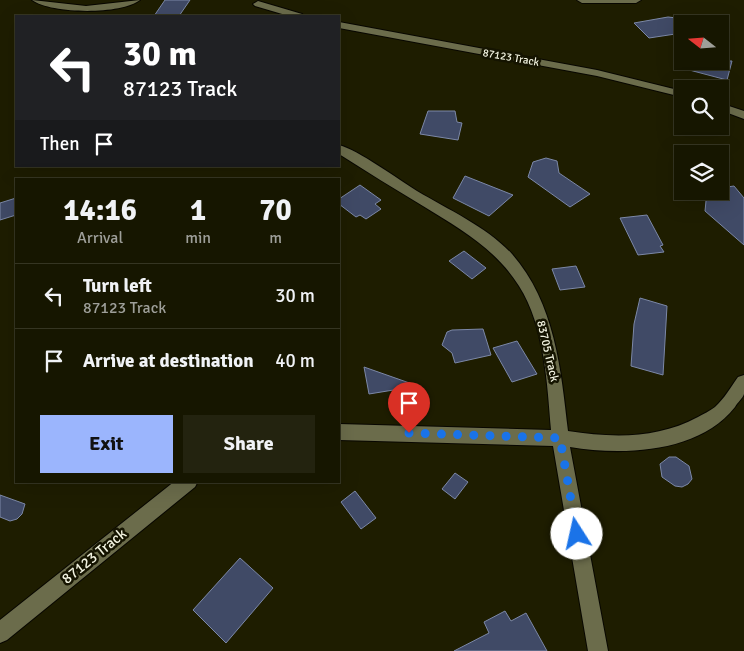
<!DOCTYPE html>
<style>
body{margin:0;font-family:Signika,sans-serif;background:#23230f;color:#f1f3f6;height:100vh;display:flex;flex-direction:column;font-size:19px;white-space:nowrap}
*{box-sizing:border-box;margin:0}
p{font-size:16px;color:#9e9f99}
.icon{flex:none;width:28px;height:28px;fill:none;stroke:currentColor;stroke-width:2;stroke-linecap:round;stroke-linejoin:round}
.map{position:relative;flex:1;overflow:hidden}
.details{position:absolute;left:15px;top:178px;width:325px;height:305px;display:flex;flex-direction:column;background:#161600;border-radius:0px;box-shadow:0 5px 20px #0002,0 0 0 1px #353522}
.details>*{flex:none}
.top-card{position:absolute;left:15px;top:15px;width:325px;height:152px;border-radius:0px;box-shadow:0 5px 20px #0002,0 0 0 1px #353522;background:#202124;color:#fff;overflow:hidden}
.needle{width:32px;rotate:287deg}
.fabs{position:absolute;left:674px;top:15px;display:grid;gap:10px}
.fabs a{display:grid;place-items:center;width:55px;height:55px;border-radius:0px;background:#161600;box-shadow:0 5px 20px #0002,0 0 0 1px #353522;font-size:25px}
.pin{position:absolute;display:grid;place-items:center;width:42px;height:42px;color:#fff;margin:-51px -21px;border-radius:50% 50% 50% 0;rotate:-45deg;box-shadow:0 0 5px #0007}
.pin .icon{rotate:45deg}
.me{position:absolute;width:55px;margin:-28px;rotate:350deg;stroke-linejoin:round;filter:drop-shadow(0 0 4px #0008)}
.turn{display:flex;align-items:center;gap:18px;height:105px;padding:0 25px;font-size:22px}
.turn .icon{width:65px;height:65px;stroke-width:2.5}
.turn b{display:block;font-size:35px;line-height:42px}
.then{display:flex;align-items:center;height:48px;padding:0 25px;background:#0003;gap:10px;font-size:19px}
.eta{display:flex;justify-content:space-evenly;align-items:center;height:85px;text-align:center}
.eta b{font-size:30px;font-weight:800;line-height:35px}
.button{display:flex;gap:10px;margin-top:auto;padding:10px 25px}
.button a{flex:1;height:58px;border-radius:0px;background:#9bb5fd;color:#111;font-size:20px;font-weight:800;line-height:58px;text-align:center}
.button a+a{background:#23230f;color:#f1f3f6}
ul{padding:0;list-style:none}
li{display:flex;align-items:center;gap:15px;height:65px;padding:0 25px;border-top:1px solid #353522}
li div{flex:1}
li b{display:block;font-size:19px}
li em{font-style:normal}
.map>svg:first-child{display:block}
</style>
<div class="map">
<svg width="744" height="651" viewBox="0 0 744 651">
<rect width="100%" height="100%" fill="#1e1d00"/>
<path fill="#404a66" stroke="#7c88a7" d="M165 0H190L179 16H154Z
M668 17 677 18 682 33 649 38 634 23Z
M679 61H732L727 80 678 67Z
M428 111H455L457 122 462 123 458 140 420 134Z
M546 158 557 161 559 173 590 194 570 207 528 177 533 162Z
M465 176 513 195 489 216 453 198Z
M360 185 381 200 375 204 381 209 366 219 360 215 356 217 339 204V199Z
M734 186 744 198V245L705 211 707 191H720V188Z
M16 198V215L0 220V203Z
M647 215 663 245 660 246 664 252 638 255 620 218Z
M464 251 486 268 472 279 449 261Z
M576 266 585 287 560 290 552 269Z
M640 298 667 306 663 375 631 366 634 324Z
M483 329 491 355 455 363 452 353 442 345 447 332 452 330Z
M517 341 537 374 512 382 493 348Z
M364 367 418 386 369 394Z
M669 457H676L689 466 692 479 688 484 682 487 675 486 662 477 660 464Z
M455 473 468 482 455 499 442 489Z
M355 491 376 518 361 529 341 502Z
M0 495 25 504 22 514 17 519 10 521 0 517Z
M240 558 273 588 226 643 193 610Z
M505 611 511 621 526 613 547 651H454L489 633 484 622Z"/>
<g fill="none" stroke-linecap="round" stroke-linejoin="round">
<defs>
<path id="lane" d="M32 0 86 6 140 0C121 15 51 14 32 0Z"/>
<path id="street" d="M577 0H641L636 3H582Z
M258 1 302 14 304 16H289L255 6 253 4Z
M339 22 597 70 682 91V97L597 76 339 28Z
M720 103 744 111V119L720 110Z
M339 145C358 150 398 179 417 191 449 210 487 227 512 254 555 303 561 370 568 431 613 438 657 439 698 417 703 414 710 411 715 407 724 399 731 387 738 377L744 375C744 380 744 389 744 394 743 398 737 403 735 407 699 453 623 456 570 447L608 651H588L553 446 339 440V424L551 430C547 383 545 327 519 286 496 249 459 228 423 206 395 189 367 172 339 154Z
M175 481H198L195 487 7 640 0 643V620Z"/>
</defs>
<use href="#lane" stroke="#080700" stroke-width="2"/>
<use href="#street" stroke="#080700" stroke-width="2"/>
<use href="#lane" fill="#6b6c4b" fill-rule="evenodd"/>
<use href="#street" fill="#6b6c4b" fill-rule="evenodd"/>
</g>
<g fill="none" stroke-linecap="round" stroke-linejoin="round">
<path stroke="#1a73e8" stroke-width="9" stroke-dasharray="0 16.2" d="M409 433 560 438 577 534"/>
</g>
<g text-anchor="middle" stroke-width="5" stroke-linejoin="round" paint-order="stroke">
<g font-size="11" fill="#f3f4e1" stroke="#151400">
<text transform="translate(511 57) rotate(10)" y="4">87123 Track</text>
</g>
<g font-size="12" fill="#f3f4e1" stroke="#151400">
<text transform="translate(548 351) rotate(77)" y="4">83705 Track</text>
</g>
<g font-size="15" fill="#f3f4e1" stroke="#151400">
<text transform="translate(94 556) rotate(-39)" y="5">87123 Track</text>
</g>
</g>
</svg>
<div class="fabs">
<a><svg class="needle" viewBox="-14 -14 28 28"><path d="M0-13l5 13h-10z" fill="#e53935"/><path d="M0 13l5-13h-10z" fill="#9e9f99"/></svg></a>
<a><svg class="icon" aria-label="search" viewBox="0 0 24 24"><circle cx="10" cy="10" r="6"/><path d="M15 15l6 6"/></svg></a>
<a><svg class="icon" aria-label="layers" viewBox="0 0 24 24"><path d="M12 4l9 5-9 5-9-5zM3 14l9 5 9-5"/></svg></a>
</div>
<div class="pin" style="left:409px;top:433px;background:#d93025"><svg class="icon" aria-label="arrive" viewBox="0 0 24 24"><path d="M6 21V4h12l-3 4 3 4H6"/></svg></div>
<svg class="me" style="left:577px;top:534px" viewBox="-20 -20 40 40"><circle r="19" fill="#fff"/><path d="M0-13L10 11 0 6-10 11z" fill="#1a73e8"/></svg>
<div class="top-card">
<div class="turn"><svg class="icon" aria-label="left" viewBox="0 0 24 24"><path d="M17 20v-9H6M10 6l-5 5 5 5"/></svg><div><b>30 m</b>87123 Track</div></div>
<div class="then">Then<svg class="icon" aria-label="arrive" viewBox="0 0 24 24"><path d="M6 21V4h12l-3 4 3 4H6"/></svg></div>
</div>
<section class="details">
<div class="eta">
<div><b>14:16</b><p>Arrival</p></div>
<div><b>1</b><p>min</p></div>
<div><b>70</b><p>m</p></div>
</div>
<ul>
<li><svg class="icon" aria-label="left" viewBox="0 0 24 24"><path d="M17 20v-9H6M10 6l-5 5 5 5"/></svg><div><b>Turn left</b><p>87123 Track</p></div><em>30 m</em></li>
<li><svg class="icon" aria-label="arrive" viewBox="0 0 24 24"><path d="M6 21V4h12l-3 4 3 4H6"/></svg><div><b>Arrive at destination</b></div><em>40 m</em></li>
</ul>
<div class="button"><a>Exit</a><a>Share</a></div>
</section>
</div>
